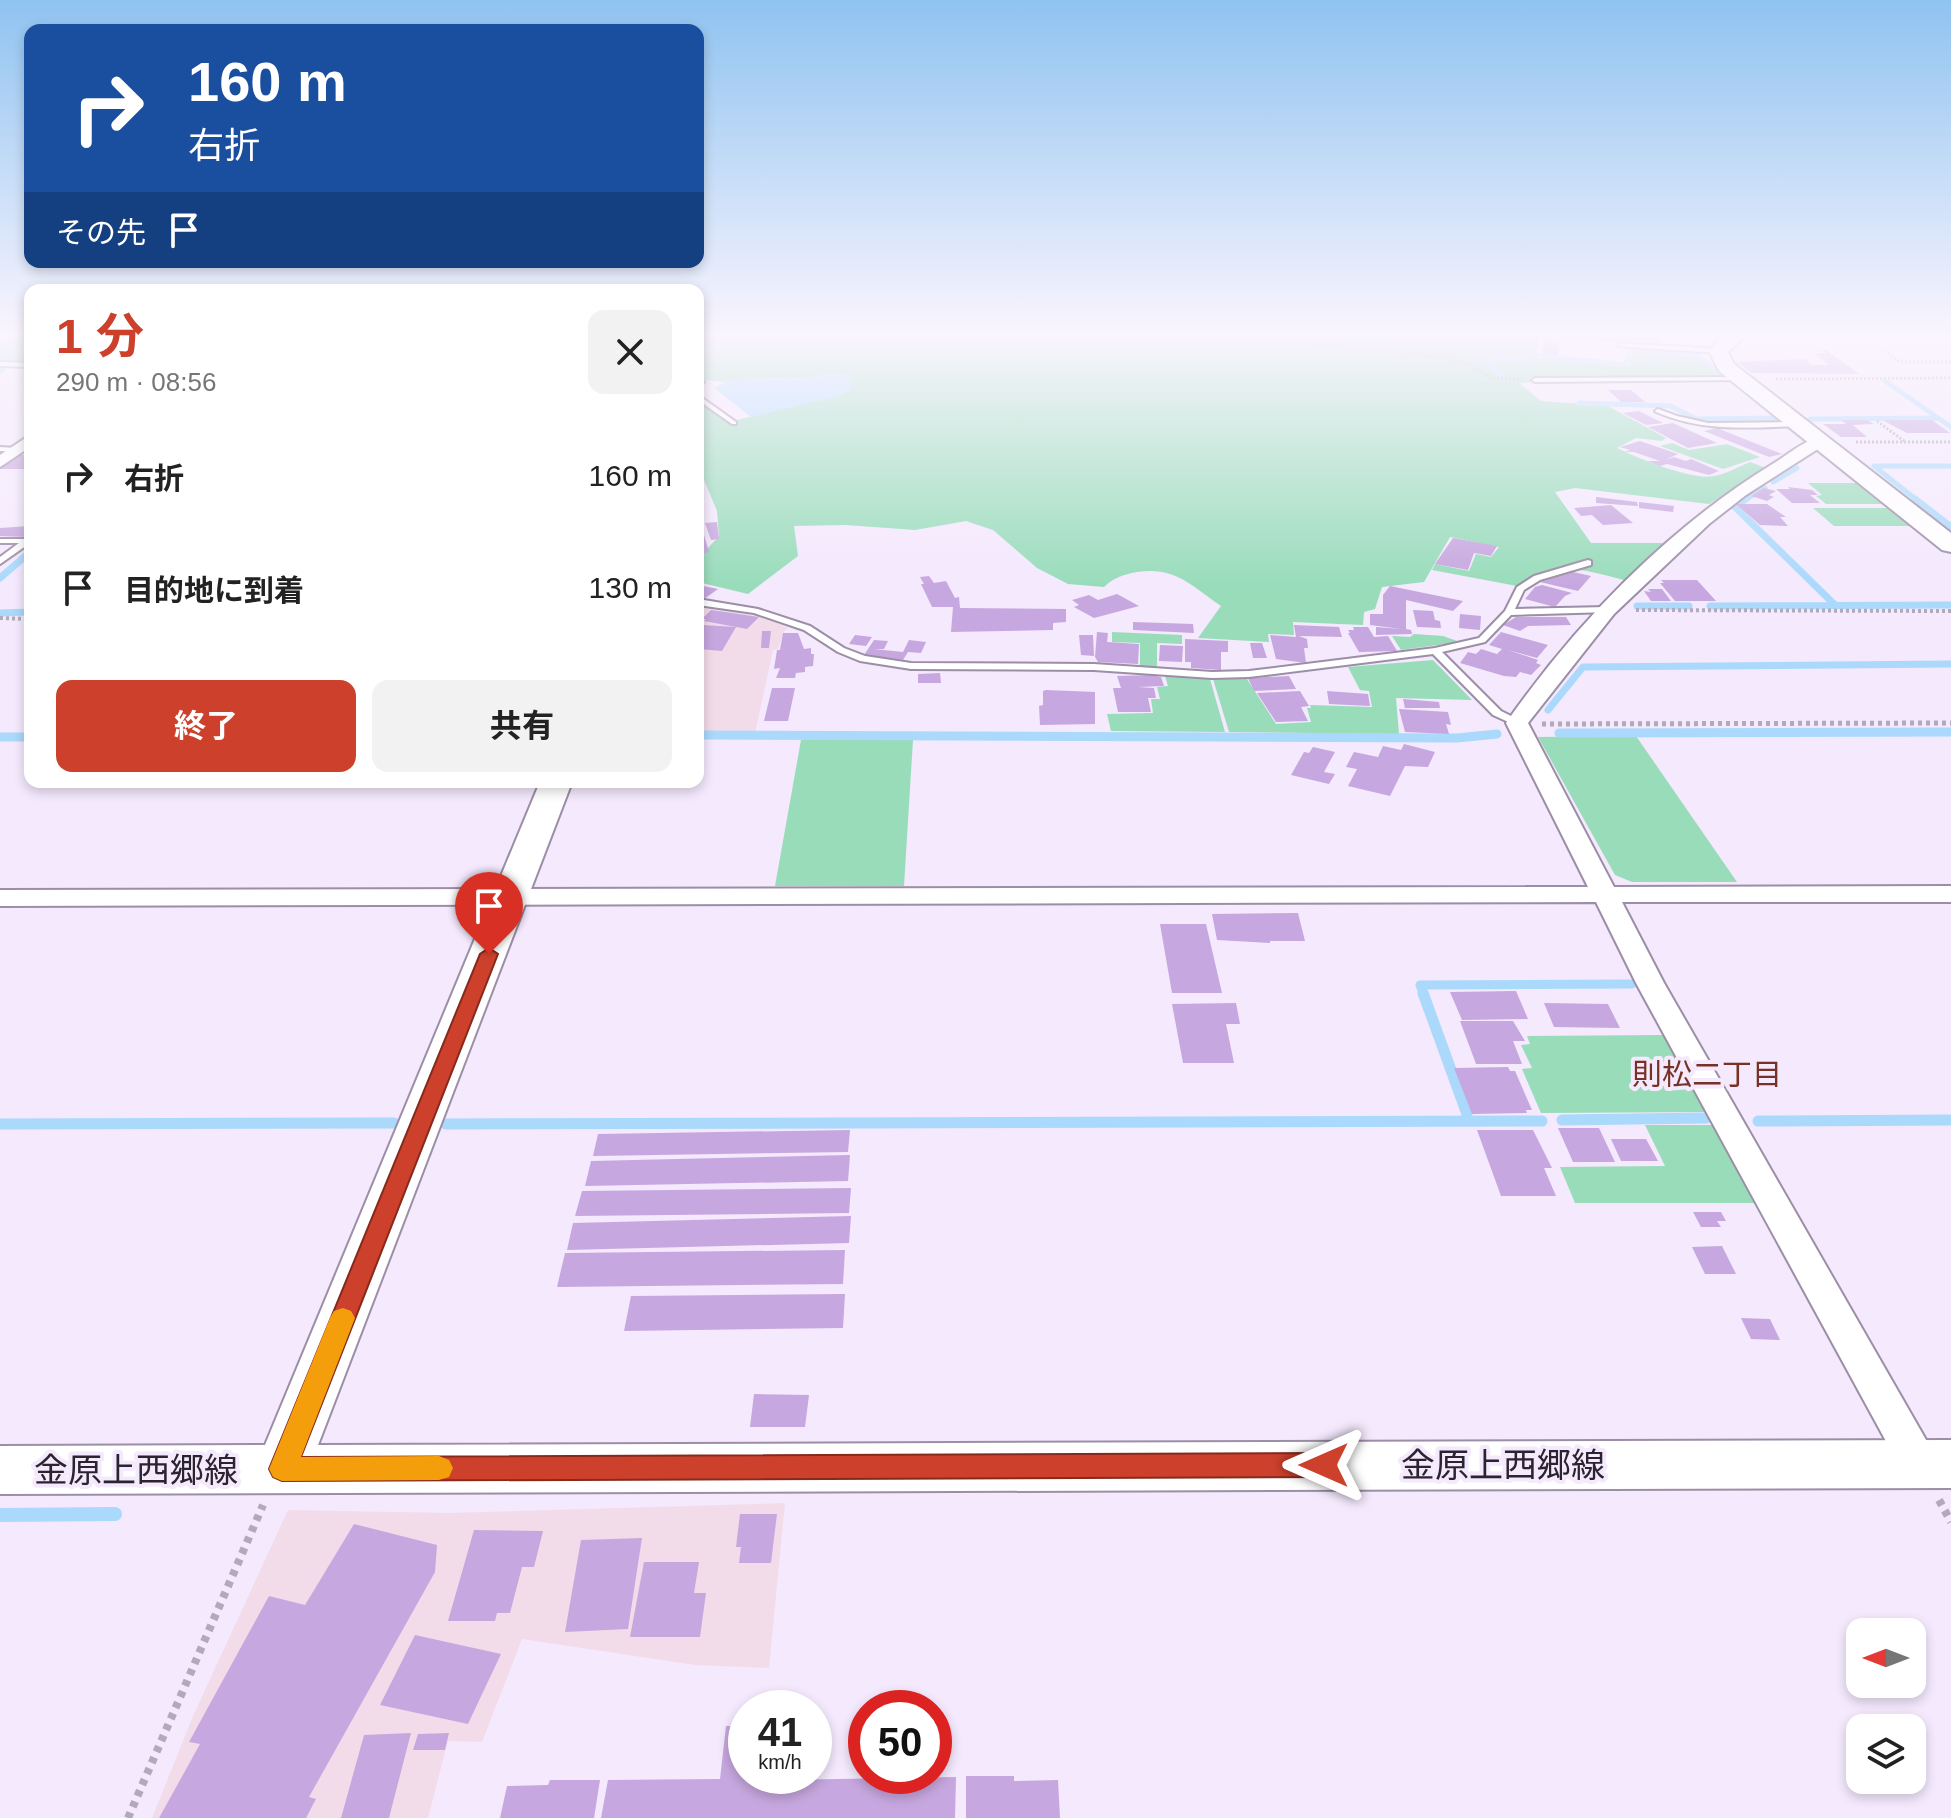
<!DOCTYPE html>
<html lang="ja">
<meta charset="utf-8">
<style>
body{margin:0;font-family:Helvetica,"Noto Sans JP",sans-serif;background:#f2f2f2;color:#222;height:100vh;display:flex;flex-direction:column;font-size:30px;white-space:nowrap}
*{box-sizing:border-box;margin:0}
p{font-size:26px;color:#767676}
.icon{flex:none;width:44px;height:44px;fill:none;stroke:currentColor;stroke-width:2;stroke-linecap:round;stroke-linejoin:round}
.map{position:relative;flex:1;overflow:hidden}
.sheet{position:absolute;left:24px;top:284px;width:680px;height:504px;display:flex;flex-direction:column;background:#fff;border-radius:16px;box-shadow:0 4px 12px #0003}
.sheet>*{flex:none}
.top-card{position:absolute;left:24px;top:24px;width:680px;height:244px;border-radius:16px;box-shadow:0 4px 12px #0003;background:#1a4fa0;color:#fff;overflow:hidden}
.needle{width:52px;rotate:270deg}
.controls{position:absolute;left:1846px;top:1618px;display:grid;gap:16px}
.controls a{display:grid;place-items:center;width:80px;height:80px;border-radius:16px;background:#fff;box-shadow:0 4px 12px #0003;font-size:40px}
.speed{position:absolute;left:728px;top:1690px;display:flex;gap:16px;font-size:40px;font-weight:700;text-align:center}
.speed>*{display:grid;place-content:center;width:104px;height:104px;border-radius:50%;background:#fff;box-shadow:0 4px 12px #0003;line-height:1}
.speed small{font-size:20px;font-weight:400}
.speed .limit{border:12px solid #d22;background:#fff;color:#111}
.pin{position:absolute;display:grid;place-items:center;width:68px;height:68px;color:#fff;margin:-82px -34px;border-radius:50% 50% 50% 0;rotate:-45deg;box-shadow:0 0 8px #0007}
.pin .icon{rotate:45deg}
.me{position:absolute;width:88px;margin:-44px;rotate:270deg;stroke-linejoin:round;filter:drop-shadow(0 0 6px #0008)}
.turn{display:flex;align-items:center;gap:28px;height:168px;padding:0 32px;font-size:36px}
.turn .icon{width:104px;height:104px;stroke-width:2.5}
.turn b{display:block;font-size:56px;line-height:68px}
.then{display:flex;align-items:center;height:76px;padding:0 32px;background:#0003;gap:16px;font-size:30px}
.round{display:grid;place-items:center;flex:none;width:84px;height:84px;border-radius:16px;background:#f2f2f2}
.headline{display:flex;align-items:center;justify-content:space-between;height:136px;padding:0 32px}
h1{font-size:48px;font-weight:700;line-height:60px;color:#cd412c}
.primary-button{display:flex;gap:16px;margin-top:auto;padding:16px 32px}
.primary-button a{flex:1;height:92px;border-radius:16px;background:#cd412c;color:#fff;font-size:32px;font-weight:700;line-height:92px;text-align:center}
.primary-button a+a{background:#f2f2f2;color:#222}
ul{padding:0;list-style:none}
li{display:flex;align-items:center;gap:24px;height:112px;padding:0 32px}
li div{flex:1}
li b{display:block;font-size:30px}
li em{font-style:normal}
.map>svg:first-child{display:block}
</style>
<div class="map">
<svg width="1951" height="1818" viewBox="0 0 1951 1818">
<rect width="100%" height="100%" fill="#f4e9fd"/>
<path fill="#f3dcea" d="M698 606 766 617 788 628 784 631 778 649 773 650 755 733H698Z
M785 1503 769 1668 695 1665 522 1639 482 1742 448 1741 428 1818H152L193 1716 288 1510 450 1513Z"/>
<path fill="#98dcba" d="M14 333H30V361H0V343Z
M698 333H1659L1663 342 1539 339 1536 353 1629 366 1632 351 1686 352 1697 356 1720 377H1530L1535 382 1519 383 1541 401 1608 406 1666 438 1662 441 1636 438 1617 448C1637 458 1693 481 1714 476 1726 474 1738 467 1750 462L1766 468 1709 504 1575 488 1555 492 1591 543H1665L1624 580C1585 570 1553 559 1517 586L1432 570 1435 564 1469 571 1476 554 1491 557 1499 547 1450 537 1424 582 1382 587 1375 609 1364 612 1363 625 1293 622 1294 635 1268 634 1269 642 1198 638 1221 606C1192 586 1175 566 1137 572 1122 575 1115 577 1104 587L1068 584 1037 568 993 530 966 521 915 530 846 525 794 526 798 556 748 594 698 582V552L708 548 719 536 717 511 700 470 698 429 701 428H698V400L730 422 797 405 833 373 810 378 732 379 725 382 698 379Z
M1672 443 1689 450 1727 444 1760 457 1723 469 1660 446Z
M1808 483H1858L1884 504H1826L1816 496 1822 495Z
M1813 508H1890L1913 526H1834Z
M1112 632 1182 635V644L1157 643V668L1140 667V643L1112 642Z
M1414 634 1443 636 1460 642 1401 650 1392 636 1410 637Z
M1433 660 1472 700 1396 698 1399 734 1229 732 1213 679H1247L1276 724 1311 722 1307 708H1311L1310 705 1372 707 1369 691 1360 690 1348 667Z
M1165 676 1210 679 1225 732 1111 731 1107 714 1153 713 1151 699H1160L1157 687 1168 686Z
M1636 736 1737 882H1632L1615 875 1538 737Z
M801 740H913L904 886H775Z
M1665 1035 1707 1112 1541 1113 1522 1069 1532 1068 1521 1045 1530 1044 1527 1036Z
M1645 1125H1713L1756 1203H1575L1560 1167 1665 1166Z"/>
<path fill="#aad9fb" d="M833 373 855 376 848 380 852 389 839 396 751 417 714 388 732 379 810 378Z"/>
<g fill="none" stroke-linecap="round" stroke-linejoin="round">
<path stroke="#aad9fb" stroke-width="5" d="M0 371 4 368
M1503 377 1484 360 1542 356 1625 365 1633 348 1698 355 1722 376
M1885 381 1951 427
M1579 403 1671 406 1696 419 1774 418
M1810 419 1938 418
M1773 482 1797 468
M1743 501 1765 488
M1918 501 1874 466H1951"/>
<path stroke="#aad9fb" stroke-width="7" d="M1915 499 1951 527
M1739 503 1746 499
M1735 507 1835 605
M0 578 30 552
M1637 606H1689
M1710 606 1951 605
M0 613 30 612
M1548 710 1583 667 1951 664"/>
<path stroke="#aad9fb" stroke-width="9" d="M1559 733 1951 732
M698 735 1457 738 1497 734
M0 737H30
M1424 995 1420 985 1632 984"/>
<path stroke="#aad9fb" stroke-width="11" d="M1423 993 1467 1114
M1562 1120 1707 1118
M1758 1121 1951 1120
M0 1124 394 1123
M446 1124 1542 1121"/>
<path stroke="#aad9fb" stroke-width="14" d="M0 1515 115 1514"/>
</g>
<path fill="#c7a7df" d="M1544 340 1560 342 1558 355 1542 354Z
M1821 350H1826L1859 374 1751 373 1738 362 1805 359 1812 365H1829L1813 353H1826Z
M1608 390H1631L1645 402H1621Z
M1639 411 1663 423 1646 425 1623 413Z
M1841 420H1867L1874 424 1853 425 1867 437H1841L1823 424H1846Z
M1882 420H1932L1950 433H1907Z
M1673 423 1717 443 1688 448 1648 427Z
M1717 428 1782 454 1769 457 1704 431Z
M1640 441 1678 454 1665 460 1674 457 1686 461 1691 459 1719 471 1709 475 1667 464 1660 466 1647 461H1660L1634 452H1625L1630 450 1620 447Z
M18 455H30V469H0Z
M1788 487 1812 490 1818 495H1810L1820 503H1792L1776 489H1790Z
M1764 488 1776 491 1769 495 1774 497 1767 501 1751 496Z
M1596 497 1637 502 1638 506 1596 503Z
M1639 502 1674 506 1673 512 1639 508Z
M1736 504H1767L1786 517H1780L1788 526 1760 525Z
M1611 505 1633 523 1603 525 1592 515 1581 516 1574 508Z
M717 522 719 539 711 540 705 523Z
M30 526V534L26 537 0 536V528Z
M704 535 709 552 698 554V536Z
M1453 538 1497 546 1491 556 1474 553 1468 570 1435 564Z
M1573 572 1591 576 1578 591 1540 582Z
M929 576 934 583 946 581 955 598 959 597 960 608 1066 609V622L1053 623V630L951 632 953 607H932L921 584H924L920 577Z
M1661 580H1697L1716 601H1675L1660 583H1664Z
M698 585 718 589 704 599 698 598Z
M1542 585 1572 593 1565 596 1555 607 1525 599 1535 587Z
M1390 586 1463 601 1453 611 1406 600V629L1411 630 1412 634 1376 635V627L1401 629 1370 625V614H1383V595Z
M1648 589H1662L1671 601H1651L1644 591 1651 592Z
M1117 594 1139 606 1094 618 1074 607 1079 605 1072 600 1089 595 1098 600Z
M711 610 718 611 759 617 747 629 704 621 706 619H702Z
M1413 610 1433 611 1435 620 1440 621 1441 628 1417 627Z
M1460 614 1481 616 1480 630 1459 628Z
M1516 617H1566L1571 625 1528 626 1520 631 1503 625Z
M1133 622 1193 624 1194 633 1133 630Z
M703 625 736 627 722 651 698 649V633Z
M1294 625 1339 627 1342 637 1299 636 1307 639 1308 648H1304L1306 663 1276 659 1270 635 1296 637Z
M1353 627H1368L1374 637 1388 636 1397 651 1359 652 1348 633H1350L1348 630H1354Z
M762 631H771L769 648H761Z
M1097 632 1108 633 1107 642 1139 644 1138 664 1098 662 1095 657Z
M1501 632 1548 645 1537 658 1508 650 1538 660 1536 663 1541 665 1531 675 1520 672 1516 677 1504 676 1460 663 1468 652 1476 654 1481 649 1497 654 1502 649 1489 645Z
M783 633H798L804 649 811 648V654H814L813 666 805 667V672L796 673 795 678H776L780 668 774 669 777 650H780Z
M855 635 872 637 866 646 849 644Z
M1079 635H1093L1094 656 1081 655Z
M1185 639 1228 641V652H1221V670L1191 668V662H1185Z
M874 640 888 641 884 649H874L903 652 909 640 926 642 921 653 908 652 903 660 864 655Z
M1250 643H1262L1267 658H1253Z
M1160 645 1183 646 1182 662 1159 661Z
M940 673 941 683H918V674Z
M1151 675 1161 677 1164 686 1138 687 1154 688 1156 698H1148L1151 712H1118L1113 688H1121L1117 676Z
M1289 676 1296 689 1254 691 1248 678Z
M772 688H795L788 721H764Z
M1046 690 1095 692V724L1040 725 1039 706 1043 705V691Z
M1300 691 1309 706 1301 707 1308 721 1276 722 1257 693Z
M1327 691 1368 694 1370 706 1329 704Z
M1403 699 1439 702 1440 708H1405Z
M1399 709 1448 712 1451 725 1446 724 1449 734 1405 732Z
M1404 744 1435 752 1428 767 1405 766 1390 796 1348 786 1357 769 1346 767 1354 752 1378 757 1383 746 1401 750Z
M1313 747 1335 752 1324 772 1335 774 1329 784 1291 775 1304 752 1309 753Z
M1298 913 1305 941H1270V943L1217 940 1212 914Z
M1160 924H1206L1222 993H1172Z
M1516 991 1528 1019 1462 1020 1450 992Z
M1236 1003 1240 1024H1226L1234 1063H1183L1172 1004Z
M1544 1003 1608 1004 1620 1028 1554 1027Z
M1460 1021H1513L1525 1041H1513L1522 1064H1476Z
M1508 1067 1510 1071H1515L1532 1110H1526L1527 1113 1472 1114 1454 1068Z
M1558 1128H1599L1615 1162H1573Z
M850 1130 848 1152 593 1156 598 1134Z
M1477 1130H1533L1552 1168H1544L1556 1196H1501Z
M1611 1139H1646L1658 1161H1621Z
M850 1155 848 1181 585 1186 591 1161Z
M851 1188 849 1213 575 1216 582 1191Z
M1693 1212H1721L1726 1221H1717L1721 1227H1701Z
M851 1216 849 1243 567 1250 573 1223Z
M1722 1246 1736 1274H1705L1692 1247Z
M845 1250 843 1284 557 1287 565 1253Z
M845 1294 843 1328 624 1331 631 1296Z
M1741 1318 1770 1319 1780 1340 1751 1339Z
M754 1394 809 1395 805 1427H750Z
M740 1514H777L771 1563H739L741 1547H736Z
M354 1524 437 1545 435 1572 309 1797 316 1799 306 1818H159L200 1744 189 1742 269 1596 305 1605Z
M474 1530 543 1531 534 1567H522L510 1613H497L495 1621H448Z
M642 1538 628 1629 565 1632 581 1540Z
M644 1562H699L694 1593H706L700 1637H630Z
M415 1635 501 1654 468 1724 380 1705Z
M726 1726H746V1776H780V1780L956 1777 955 1818H601L608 1780 720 1779Z
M411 1733 389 1818H341L364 1735Z
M449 1733 445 1750H413L418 1734Z
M966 1776H1014V1781L1058 1780 1060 1818H966Z
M550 1780H600L594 1818H500L507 1786 548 1785Z"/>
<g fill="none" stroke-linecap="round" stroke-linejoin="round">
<defs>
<path id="lane" d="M1619 343 1718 349 1721 351 1718 353 1617 346Z
M0 362 30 363V367L0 366Z
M1742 377 1744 378V380L1535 382 1532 380 1535 378Z
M698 379 704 382 698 386Z
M698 395 736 422V424H732L698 400Z
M1658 409 1677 416 1708 423 1797 422 1800 424 1797 426C1748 428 1702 432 1656 412L1655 411Z
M0 447 16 448 20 450 16 452 0 451Z
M0 539H30V543L0 564V557L19 543H0Z
M1588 560 1591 561V565L1540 580 1524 590 1515 609 1607 607 1610 608V612L1511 615 1485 642 1442 652 1501 711 1521 721V725L1517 726 1493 715 1433 654 1249 677 1212 678 1094 670 911 669 860 661 838 652 804 630 754 613 698 605V599L758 609 810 626 844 648 865 656 911 663 1094 664 1212 672 1249 671 1435 648 1479 638 1505 611 1517 587 1534 576Z"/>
<path id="street" d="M30 435V447L0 467V455Z
M1819 437 1827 442 1824 445 1746 495 1709 524 1614 614 1528 723 1614 887 1951 886V902H1622L1664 983 1933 1452 1938 1464 1933 1476 1919 1481 1905 1476 1636 983 1596 902 0 906V890L1588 887 1506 723C1576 623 1667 529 1771 465 1786 456 1802 442 1819 437Z"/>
<path id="secondary" d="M1725 333H1749L1728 352 1734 364 1951 533V552L1942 550 1719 371 1709 351Z
M540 782H572L318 1445 1951 1440V1488L0 1494V1446L265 1445Z"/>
</defs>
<use href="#lane" stroke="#9c8ea6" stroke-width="4"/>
<use href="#street" stroke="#9c8ea6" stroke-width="4"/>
<use href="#secondary" stroke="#9c8ea6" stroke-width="4"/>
<path stroke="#b2a9ba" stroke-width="3" stroke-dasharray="2 2" stroke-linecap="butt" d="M1195 333 1413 352 1470 365 1491 378 1522 379
M1858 333 1900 362H1951
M0 341 30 334
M1776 379 1951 378
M1877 421 1904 441
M1856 442H1951"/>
<path stroke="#b2a9ba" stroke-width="4" stroke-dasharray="3 3" stroke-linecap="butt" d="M1636 610 1951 611
M0 618 30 619"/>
<path stroke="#b2a9ba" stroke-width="5" stroke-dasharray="4 4" stroke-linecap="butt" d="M1542 724 1951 723"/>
<path stroke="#b2a9ba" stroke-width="8" stroke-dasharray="6 6" stroke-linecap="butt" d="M1939 1500 1951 1522
M128 1818 263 1505"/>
<use href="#lane" fill="#fff" fill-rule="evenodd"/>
<use href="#street" fill="#fff" fill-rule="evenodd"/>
<use href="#secondary" fill="#fff" fill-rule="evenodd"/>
</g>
<linearGradient id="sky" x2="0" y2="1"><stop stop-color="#8fc3f0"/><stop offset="0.57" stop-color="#faf5fe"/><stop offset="1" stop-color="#faf5fe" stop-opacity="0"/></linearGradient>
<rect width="1951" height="587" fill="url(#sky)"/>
<path fill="#cd412c" stroke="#852a1d" stroke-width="2" d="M489 948 498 954 301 1457 1324 1453 1334 1456 1337 1465 1334 1474 1324 1477 282 1481 273 1477 269 1469 480 954Z"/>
<path fill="#f59e0b" d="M343 1308 351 1311 355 1318 301 1457 439 1456 449 1460 453 1468 449 1477 439 1480 282 1481 273 1477 269 1469 330 1318 334 1311Z"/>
<g text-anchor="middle" stroke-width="8" stroke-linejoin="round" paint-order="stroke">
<g font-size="30" fill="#773226" stroke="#f4e9fd">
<text x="1707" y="1085">則松二丁目</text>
</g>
<g font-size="34" fill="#2a242e" stroke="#f4e9fd">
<text x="1503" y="1477">金原上西郷線</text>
<text x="136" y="1482">金原上西郷線</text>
</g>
</g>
</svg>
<div class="controls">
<a><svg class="needle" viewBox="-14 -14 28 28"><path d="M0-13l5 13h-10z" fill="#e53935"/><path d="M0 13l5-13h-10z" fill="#767676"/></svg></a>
<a><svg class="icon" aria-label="layers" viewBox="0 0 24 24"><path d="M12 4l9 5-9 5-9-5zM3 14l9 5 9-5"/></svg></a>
</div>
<div class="speed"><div>41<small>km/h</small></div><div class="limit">50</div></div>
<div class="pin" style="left:489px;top:954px;background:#d93025"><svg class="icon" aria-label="arrive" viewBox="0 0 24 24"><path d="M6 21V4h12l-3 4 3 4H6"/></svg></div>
<svg class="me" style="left:1324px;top:1465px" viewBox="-20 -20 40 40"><path d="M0-17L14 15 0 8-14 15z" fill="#cd412c" stroke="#fff" stroke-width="4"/></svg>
<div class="top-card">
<div class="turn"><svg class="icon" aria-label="right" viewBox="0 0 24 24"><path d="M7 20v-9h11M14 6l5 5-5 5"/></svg><div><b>160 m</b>右折</div></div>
<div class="then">その先<svg class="icon" aria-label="arrive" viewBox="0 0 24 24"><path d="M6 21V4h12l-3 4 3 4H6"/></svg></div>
</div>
<section class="sheet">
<div class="headline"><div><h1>1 分</h1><p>290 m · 08:56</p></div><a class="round"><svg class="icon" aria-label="close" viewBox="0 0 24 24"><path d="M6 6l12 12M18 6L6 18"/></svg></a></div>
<ul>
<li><svg class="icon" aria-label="right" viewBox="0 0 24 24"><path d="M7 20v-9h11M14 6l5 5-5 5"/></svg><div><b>右折</b></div><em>160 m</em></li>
<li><svg class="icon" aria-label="arrive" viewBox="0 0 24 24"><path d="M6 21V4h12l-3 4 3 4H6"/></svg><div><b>目的地に到着</b></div><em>130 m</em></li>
</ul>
<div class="primary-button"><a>終了</a><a>共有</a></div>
</section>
</div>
